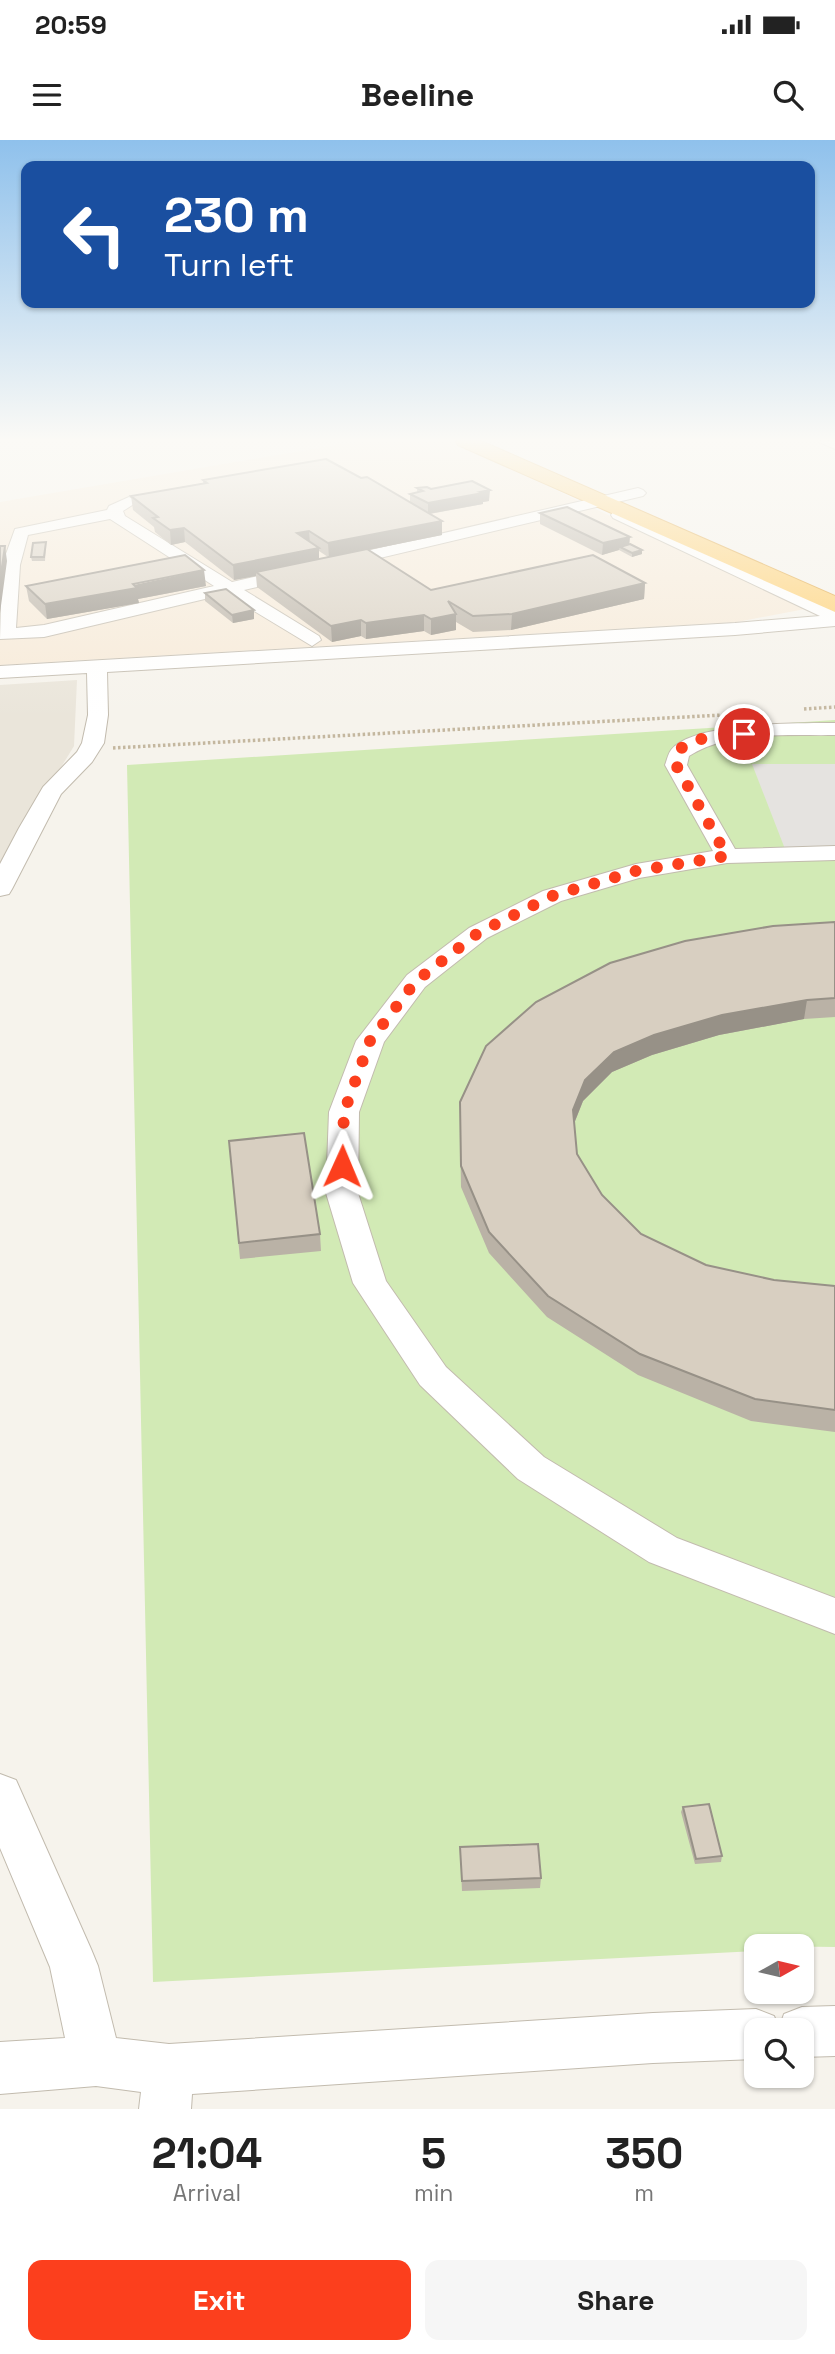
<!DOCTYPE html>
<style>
body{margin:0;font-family:"Space Grotesk",sans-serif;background:#f6f6f6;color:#222;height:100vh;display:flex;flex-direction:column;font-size:26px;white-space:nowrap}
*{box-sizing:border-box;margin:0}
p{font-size:23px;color:#767676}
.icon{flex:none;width:38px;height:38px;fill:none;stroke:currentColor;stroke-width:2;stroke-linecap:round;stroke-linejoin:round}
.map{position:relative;height:1969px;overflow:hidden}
.drawer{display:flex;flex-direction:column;background:#fff;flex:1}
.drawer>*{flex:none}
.banner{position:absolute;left:21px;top:21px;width:794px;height:147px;border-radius:14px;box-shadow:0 2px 5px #0004;background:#1a4fa0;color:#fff;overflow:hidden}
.needle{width:46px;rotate:82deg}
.fabs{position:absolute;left:744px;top:1794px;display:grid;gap:14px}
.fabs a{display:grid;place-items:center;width:70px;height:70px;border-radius:14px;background:#fff;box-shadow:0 2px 5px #0004;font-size:35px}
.pin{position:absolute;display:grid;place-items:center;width:60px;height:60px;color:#fff;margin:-30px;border:4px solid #fff;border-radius:50%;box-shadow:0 2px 7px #0007}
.me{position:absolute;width:77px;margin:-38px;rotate:1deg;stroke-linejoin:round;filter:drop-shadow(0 0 5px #0008)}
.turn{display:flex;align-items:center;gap:24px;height:147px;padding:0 28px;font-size:32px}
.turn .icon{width:91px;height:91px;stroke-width:2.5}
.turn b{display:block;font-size:49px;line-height:60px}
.eta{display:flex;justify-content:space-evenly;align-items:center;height:119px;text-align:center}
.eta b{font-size:42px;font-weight:600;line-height:49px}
.cta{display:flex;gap:14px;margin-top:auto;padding:14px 28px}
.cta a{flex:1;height:80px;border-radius:14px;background:#fc3f1d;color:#fff;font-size:28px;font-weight:600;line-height:80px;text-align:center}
.cta a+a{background:#f6f6f6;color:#222}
.status{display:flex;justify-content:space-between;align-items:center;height:49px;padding:0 35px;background:#fff;direction:ltr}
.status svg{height:19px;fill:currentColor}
header{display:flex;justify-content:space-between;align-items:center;height:91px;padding:0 28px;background:#fff;font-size:32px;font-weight:600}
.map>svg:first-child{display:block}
</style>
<div class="status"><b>20:59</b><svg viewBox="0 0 49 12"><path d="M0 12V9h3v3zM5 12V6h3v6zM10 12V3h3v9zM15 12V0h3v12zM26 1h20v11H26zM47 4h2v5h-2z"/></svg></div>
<header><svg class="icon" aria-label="menu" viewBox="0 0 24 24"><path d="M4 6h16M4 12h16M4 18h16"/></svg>Beeline<svg class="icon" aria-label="search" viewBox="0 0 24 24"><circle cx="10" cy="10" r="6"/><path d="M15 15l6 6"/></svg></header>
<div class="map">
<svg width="835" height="1969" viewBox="0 0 835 1969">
<rect width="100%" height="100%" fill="#f6f3ec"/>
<path fill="#eae5da" d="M77 540 74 606 0 727V545Z"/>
<path fill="#f7ead8" d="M360 301H453L805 469 737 482 0 525V362Z"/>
<path fill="#d2eab5" d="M835 580V1807L756 1806V1811L153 1842 127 625Z"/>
<path fill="#e5e3e0" d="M752 624H835V711L785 709Z"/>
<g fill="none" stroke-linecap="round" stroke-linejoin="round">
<defs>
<path id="minor" d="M817 301H835V309Z
M638 348 643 350 646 353 643 356 244 450 319 496 321 500 312 506 226 454 44 497 0 499 2 425 15 389 107 370 109 366 129 357 137 362 123 371 125 376 232 442ZM110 379 214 446 44 485 16 488 20 425 28 395Z
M619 370 835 469V486L735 495 107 532 108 575 104 603 92 622 61 654 12 749 9 754 0 756V724L19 688 43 647 77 612 82 603 88 575 87 533 0 538V526L735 483 820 476 613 378 611 375 613 372Z
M835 583V595C789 596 729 590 689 616L687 625 735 709 835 706V720L727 723 639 738 561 761 487 798 425 847 384 902 359 972 358 1053 386 1141 446 1227 544 1317 677 1398 835 1458V1494L649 1422 518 1339 420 1245 353 1143 326 1053 329 972 356 901 407 835 469 788 543 751 636 724 713 711 665 625C667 620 668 614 671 610 693 582 800 583 835 583Z
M0 1634 16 1640 91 1809 98 1826 116 1898 169 1904 653 1873 756 1869 774 1876 779 1888 784 1874 802 1867 835 1866V1916L802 1917V1890H756V1919L653 1923 192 1954 191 1969H139L141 1952 96 1946 0 1954V1902L65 1898 50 1827 0 1708Z"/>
<path id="highway" d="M456 301H481L835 456V472L458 305Z"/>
</defs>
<use href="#minor" stroke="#c2bbae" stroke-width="2"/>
<use href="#highway" stroke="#e0a43c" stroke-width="2"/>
<path stroke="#c4b79f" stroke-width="3.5" stroke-dasharray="2.5 2.5" stroke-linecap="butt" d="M804 569 835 567
M113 608 722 575"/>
<use href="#minor" fill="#fff" fill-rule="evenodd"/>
<use href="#highway" fill="#ffcf6e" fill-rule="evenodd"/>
</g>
<path fill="#bab2a6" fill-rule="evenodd" d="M203 340 410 362V354L417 352V348L431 349 489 361 483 362V364L430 374 442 381V395L368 410 431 450 645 443 644 459 511 490 473 492 456 482V490L431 495 424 491 366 499 361 496 332 502 257 447 256 436 234 440 185 402 171 405 155 392 154 387 133 370 131 356 203 343ZM319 411 328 417 319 419Z
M540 373 629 404 642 414 632 417 619 410 602 415 540 384Z
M46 402 45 421H32L31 417Z
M26 446H206L138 459 139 463 47 479 29 461Z
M205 453 254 470V479L233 483 205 461Z
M835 782V877L804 879 719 895 652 915 612 932 583 961 574 984 577 1014 602 1055 641 1094 706 1125 774 1140 835 1146V1292L751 1281 638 1235 547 1177 489 1113 461 1047 460 983V962Z
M229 1001 320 1094 321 1111 240 1119Z
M683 1667 722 1716 721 1722 695 1724 681 1672Z
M460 1707 541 1738 540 1748 462 1751Z"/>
<path fill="#979187" d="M490 350 489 361 483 362V364L428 374V363Z
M442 381V395L329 418 328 403Z
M184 388 185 402 171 405 170 390Z
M309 391 310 405 297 393Z
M630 397 629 408 620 407 619 410 602 415 603 403Z
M5 406 7 421 0 473V440Z
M319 408V423L256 432V436L234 440 233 425Z
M642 410V414L632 417V413Z
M204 430 206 446 138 459 139 463 47 479 45 464Z
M645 443 644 459 511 490 512 474Z
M254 470V479L233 483 232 475Z
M456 474V490L431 495V479Z
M424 475V491L366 499V483Z
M361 480V496L332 502 331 486Z
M807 860 804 879 719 895 652 915 612 932 583 961 571 991 573 970 585 940 614 912 654 895 722 875Z"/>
<path fill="#d8cfc1" stroke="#979187" stroke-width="2" d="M326 319 361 338 367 337 442 381 328 403 309 391 297 393 319 408 233 425 184 388 170 390 153 378 158 377 131 356 207 343 203 340Z
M472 341 490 350 480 352 483 353 428 363 410 354 423 351 417 348 427 347 431 349Z
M567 367 630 397 603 403 540 373Z
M46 402 44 417H31L33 403Z
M630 404 642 410 632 413 620 407Z
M0 406H5L0 440Z
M367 409 431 450 593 415 645 443 512 474 473 476 448 461 456 474 431 479 424 475 366 483 361 480 331 486 256 432Z
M185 415 204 430 133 444 137 448 45 464 26 446Z
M226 449 254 470 232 475 205 453Z
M835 782V858L807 860 722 875 654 895 614 912 585 940 573 970 577 1014 602 1055 641 1094 706 1125 774 1140 835 1146V1270L755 1259 640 1214 548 1156 489 1092 461 1026 460 962 486 906 536 862 610 823 685 801 773 786Z
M304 993 320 1094 239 1103 229 1001Z
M709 1664 722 1716 696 1719 683 1667Z
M538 1704 541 1738 462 1741 460 1707Z"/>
<linearGradient id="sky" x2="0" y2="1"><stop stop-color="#8fc1ec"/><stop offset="0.52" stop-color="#fbfaf6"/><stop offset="1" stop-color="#fbfaf6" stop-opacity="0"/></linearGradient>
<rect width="835" height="577" fill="url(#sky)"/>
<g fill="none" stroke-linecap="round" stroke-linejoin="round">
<path stroke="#fc3f1d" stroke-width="12" stroke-dasharray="0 21.6" d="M342 1026 344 972 370 901 416 841 478 793 552 756 636 731 727 716 676 625C671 595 725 596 744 594"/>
</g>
</svg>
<div class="fabs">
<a><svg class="needle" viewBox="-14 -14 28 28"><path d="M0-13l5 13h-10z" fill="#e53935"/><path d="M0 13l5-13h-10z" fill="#767676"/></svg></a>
<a><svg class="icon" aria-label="search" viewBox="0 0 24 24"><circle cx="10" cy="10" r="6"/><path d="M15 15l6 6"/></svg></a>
</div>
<div class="pin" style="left:744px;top:594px;background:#d93025"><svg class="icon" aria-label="arrive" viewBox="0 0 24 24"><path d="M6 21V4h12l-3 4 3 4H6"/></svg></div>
<svg class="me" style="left:342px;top:1026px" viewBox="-20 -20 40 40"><path d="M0-17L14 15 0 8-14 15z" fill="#fc3f1d" stroke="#fff" stroke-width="4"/></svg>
<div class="banner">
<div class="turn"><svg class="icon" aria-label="left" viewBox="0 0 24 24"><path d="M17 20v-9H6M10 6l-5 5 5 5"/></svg><div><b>230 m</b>Turn left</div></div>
</div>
</div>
<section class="drawer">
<div class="eta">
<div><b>21:04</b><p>Arrival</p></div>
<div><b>5</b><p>min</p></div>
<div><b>350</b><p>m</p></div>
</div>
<div class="cta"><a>Exit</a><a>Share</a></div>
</section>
